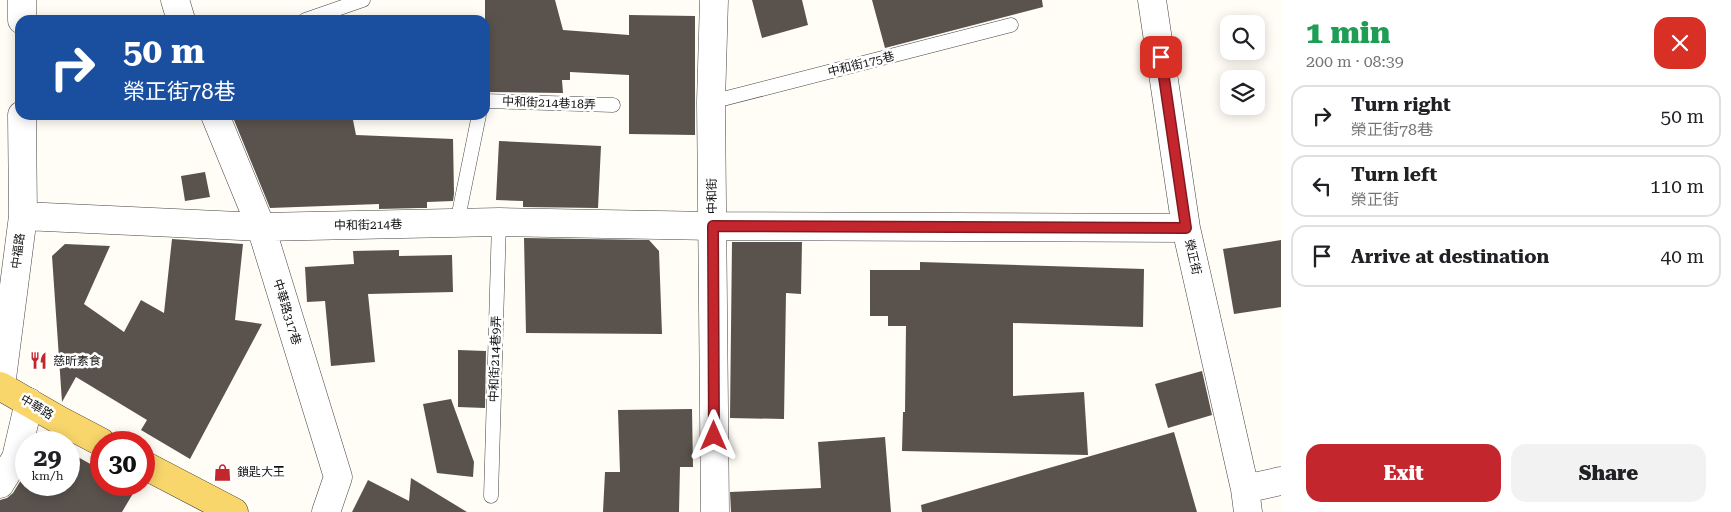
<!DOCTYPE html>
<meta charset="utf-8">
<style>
body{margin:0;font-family:"Roboto Serif","Noto Sans TC",serif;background:#f2f2f2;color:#202124;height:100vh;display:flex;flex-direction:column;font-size:19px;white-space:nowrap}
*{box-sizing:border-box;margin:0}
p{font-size:16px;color:#757577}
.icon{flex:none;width:28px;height:28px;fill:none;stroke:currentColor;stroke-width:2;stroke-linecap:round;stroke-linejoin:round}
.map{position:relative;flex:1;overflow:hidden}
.details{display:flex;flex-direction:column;background:#fff;width:450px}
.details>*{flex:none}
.top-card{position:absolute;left:15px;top:15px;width:475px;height:105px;border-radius:15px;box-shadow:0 2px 12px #0003;background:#1a4fa0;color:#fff;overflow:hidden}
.buttons{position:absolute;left:1220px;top:15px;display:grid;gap:10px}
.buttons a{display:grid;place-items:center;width:45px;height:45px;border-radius:10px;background:#fff;box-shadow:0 2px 12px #0003;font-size:25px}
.speed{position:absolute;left:15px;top:431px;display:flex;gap:10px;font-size:25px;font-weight:700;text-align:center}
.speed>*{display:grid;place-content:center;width:65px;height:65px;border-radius:50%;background:#fff;box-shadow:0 2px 12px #0003;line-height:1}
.speed small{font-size:12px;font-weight:400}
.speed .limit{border:8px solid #d22;background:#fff;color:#111}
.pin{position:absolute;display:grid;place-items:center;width:42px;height:42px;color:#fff;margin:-21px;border-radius:10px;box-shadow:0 2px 8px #0006}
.me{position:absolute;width:55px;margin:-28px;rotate:0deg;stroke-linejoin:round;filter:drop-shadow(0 0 4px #0008)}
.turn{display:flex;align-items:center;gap:18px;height:105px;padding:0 25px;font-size:22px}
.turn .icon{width:65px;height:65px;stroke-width:2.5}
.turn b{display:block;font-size:35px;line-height:42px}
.round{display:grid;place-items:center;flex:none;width:52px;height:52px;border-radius:15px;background:#f2f2f2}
.summary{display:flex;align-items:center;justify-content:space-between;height:85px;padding:0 25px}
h1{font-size:30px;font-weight:800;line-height:38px;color:#1e9e55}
.primary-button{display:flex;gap:10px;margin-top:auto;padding:10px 25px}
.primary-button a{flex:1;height:58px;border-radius:15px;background:#c4262e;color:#fff;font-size:20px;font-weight:800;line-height:58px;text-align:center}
.primary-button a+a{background:#f2f2f2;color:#202124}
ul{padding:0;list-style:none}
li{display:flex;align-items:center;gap:15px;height:62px;margin:0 10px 8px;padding:0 15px;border:2px solid #e0e0e0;border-radius:15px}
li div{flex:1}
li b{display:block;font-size:19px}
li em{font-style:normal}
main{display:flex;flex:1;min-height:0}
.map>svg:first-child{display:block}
</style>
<main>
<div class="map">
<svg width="1281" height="512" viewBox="0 0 1281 512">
<rect width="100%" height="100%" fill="#fffdf5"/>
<path fill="#5a524d" d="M485 0H555L563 30 629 35V15L695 16V135L629 134V75L570 72V80H562L563 93 485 92Z
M752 0H802L808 25 762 38Z
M872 0H1042L1043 7 885 48Z
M232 115H352L356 135 453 139 454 194 453 201 427 202V208H419L379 209V204L270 208Z
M499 141 601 146 598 208 523 207V201L496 200Z
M205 172 210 197 185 201 181 176Z
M524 238 649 240 659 251 662 334 526 333Z
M172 239 243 244 235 320 262 324 190 459 141 430 147 420 76 377 62 402 52 256 65 244 110 246 84 304 124 332 141 300 164 313Z
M1281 240V307L1234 314 1223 249Z
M732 242H802L801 294 786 293 784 419 730 418Z
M399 250V256L452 255 453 292 368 294 375 362 331 366 325 301 307 302 305 267 354 264 353 251Z
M920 262 1144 269 1143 327 1013 323V396L1084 392 1088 455 902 451 903 412H905L906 326H888V316H870V270H920Z
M458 350 486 351 485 408 458 407Z
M1202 371 1212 415 1168 428 1155 384Z
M451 399 474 462 473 477 437 473 423 404Z
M692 409 693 467H680L679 512H603L605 472H620L618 410Z
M1174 432 1197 512H922L921 505Z
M885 437 891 512H731L730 492 821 488 818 442Z
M69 452 101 470V485H138L122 512H0V500L7 498 13 493 26 472V485H69Z
M411 478 467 512H352L368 480 409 501Z"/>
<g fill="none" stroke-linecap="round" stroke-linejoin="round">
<defs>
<path id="service" d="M305 20 363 0
M485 101 613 105
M711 102 1011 25
M457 223 479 115
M491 496 499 222"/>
<path id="minor" d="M22 0V20
M175 0 181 20
M714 0 711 102 715 512
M1152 0 1186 228 1245 489 1248 512
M215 115 261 227 338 477 326 512
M23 216 261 227 499 222 713 226 1186 228
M1 386 23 216 22 115
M0 484 16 458 29 402
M1245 489 1281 481"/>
<path id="primary" d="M0 386 59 420 101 442
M144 465 234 512"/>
</defs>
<use href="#service" stroke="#444" stroke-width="15"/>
<use href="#minor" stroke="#444" stroke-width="29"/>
<use href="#primary" stroke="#222" stroke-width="29"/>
<use href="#service" stroke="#fff" stroke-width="14"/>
<use href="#minor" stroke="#fff" stroke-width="28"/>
<use href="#primary" stroke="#f9d66b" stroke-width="28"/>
</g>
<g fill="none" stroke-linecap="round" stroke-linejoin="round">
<defs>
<path id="route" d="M714 436 713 226 1186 228 1161 57"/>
</defs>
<use href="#route" stroke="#7f191e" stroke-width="12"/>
<use href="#route" stroke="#c4262e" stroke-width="9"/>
</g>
<defs>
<symbol id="restaurant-bare" viewBox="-9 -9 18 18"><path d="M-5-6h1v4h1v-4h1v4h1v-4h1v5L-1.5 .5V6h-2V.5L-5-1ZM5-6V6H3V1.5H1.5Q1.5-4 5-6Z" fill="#c4262e" stroke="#fff" stroke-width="2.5" paint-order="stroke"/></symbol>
<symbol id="shop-bare" viewBox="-9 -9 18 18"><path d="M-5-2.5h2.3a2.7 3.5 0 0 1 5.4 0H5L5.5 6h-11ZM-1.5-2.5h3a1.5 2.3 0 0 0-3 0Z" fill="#c4262e" stroke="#fff" stroke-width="2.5" paint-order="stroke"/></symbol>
</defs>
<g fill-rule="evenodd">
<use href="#restaurant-bare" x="26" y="348" width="25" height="25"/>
<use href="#shop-bare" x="210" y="460" width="25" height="25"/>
</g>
<g text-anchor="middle" stroke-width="5" stroke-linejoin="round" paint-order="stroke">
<g font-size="12" fill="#111" stroke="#fff">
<text transform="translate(861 64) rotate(-14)" y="4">中和街175巷</text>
<text transform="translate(549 103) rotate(2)" y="4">中和街214巷18弄</text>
<text transform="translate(712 196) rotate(-91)" y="4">中和街</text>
<text transform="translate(368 225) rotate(-1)" y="4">中和街214巷</text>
<text transform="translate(18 251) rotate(-83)" y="4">中福路</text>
<text transform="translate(1193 257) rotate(77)" y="4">榮正街</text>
<text transform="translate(287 312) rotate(73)" y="4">中華路317巷</text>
<text transform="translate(495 359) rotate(-88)" y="4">中和街214巷9弄</text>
<text transform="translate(37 407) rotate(31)" y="4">中華路</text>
</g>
<g font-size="12" fill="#111" stroke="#fff" text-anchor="start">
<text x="53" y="365">慈昕素食</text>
<text x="237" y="476">鎖匙大王</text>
</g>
</g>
</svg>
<div class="buttons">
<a><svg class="icon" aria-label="search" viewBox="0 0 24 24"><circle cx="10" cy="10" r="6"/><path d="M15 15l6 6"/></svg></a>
<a><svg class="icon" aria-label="layers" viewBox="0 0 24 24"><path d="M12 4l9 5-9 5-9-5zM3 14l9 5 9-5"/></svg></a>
</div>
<div class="speed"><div>29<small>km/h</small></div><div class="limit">30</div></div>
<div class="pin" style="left:1161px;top:57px;background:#d93025"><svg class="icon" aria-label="arrive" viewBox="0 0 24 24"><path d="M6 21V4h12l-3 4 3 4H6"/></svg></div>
<svg class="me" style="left:714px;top:436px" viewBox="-20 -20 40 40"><path d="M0-17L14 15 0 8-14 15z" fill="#c4262e" stroke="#fff" stroke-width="4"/></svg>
<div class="top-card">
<div class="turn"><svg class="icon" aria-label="right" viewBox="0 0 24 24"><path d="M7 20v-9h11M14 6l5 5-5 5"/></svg><div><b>50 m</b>榮正街78巷</div></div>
</div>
</div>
<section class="details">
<div class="summary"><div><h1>1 min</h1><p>200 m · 08:39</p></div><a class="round" style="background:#d93025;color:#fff"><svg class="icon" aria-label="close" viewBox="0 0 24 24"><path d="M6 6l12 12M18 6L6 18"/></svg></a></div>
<ul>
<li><svg class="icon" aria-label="right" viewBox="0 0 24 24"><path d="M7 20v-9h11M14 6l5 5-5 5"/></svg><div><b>Turn right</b><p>榮正街78巷</p></div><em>50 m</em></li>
<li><svg class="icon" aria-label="left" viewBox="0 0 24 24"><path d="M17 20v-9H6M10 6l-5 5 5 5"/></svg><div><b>Turn left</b><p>榮正街</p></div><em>110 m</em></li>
<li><svg class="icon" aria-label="arrive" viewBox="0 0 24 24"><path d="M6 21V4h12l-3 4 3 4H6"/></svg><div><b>Arrive at destination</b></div><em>40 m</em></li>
</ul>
<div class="primary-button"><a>Exit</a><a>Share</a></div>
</section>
</main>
